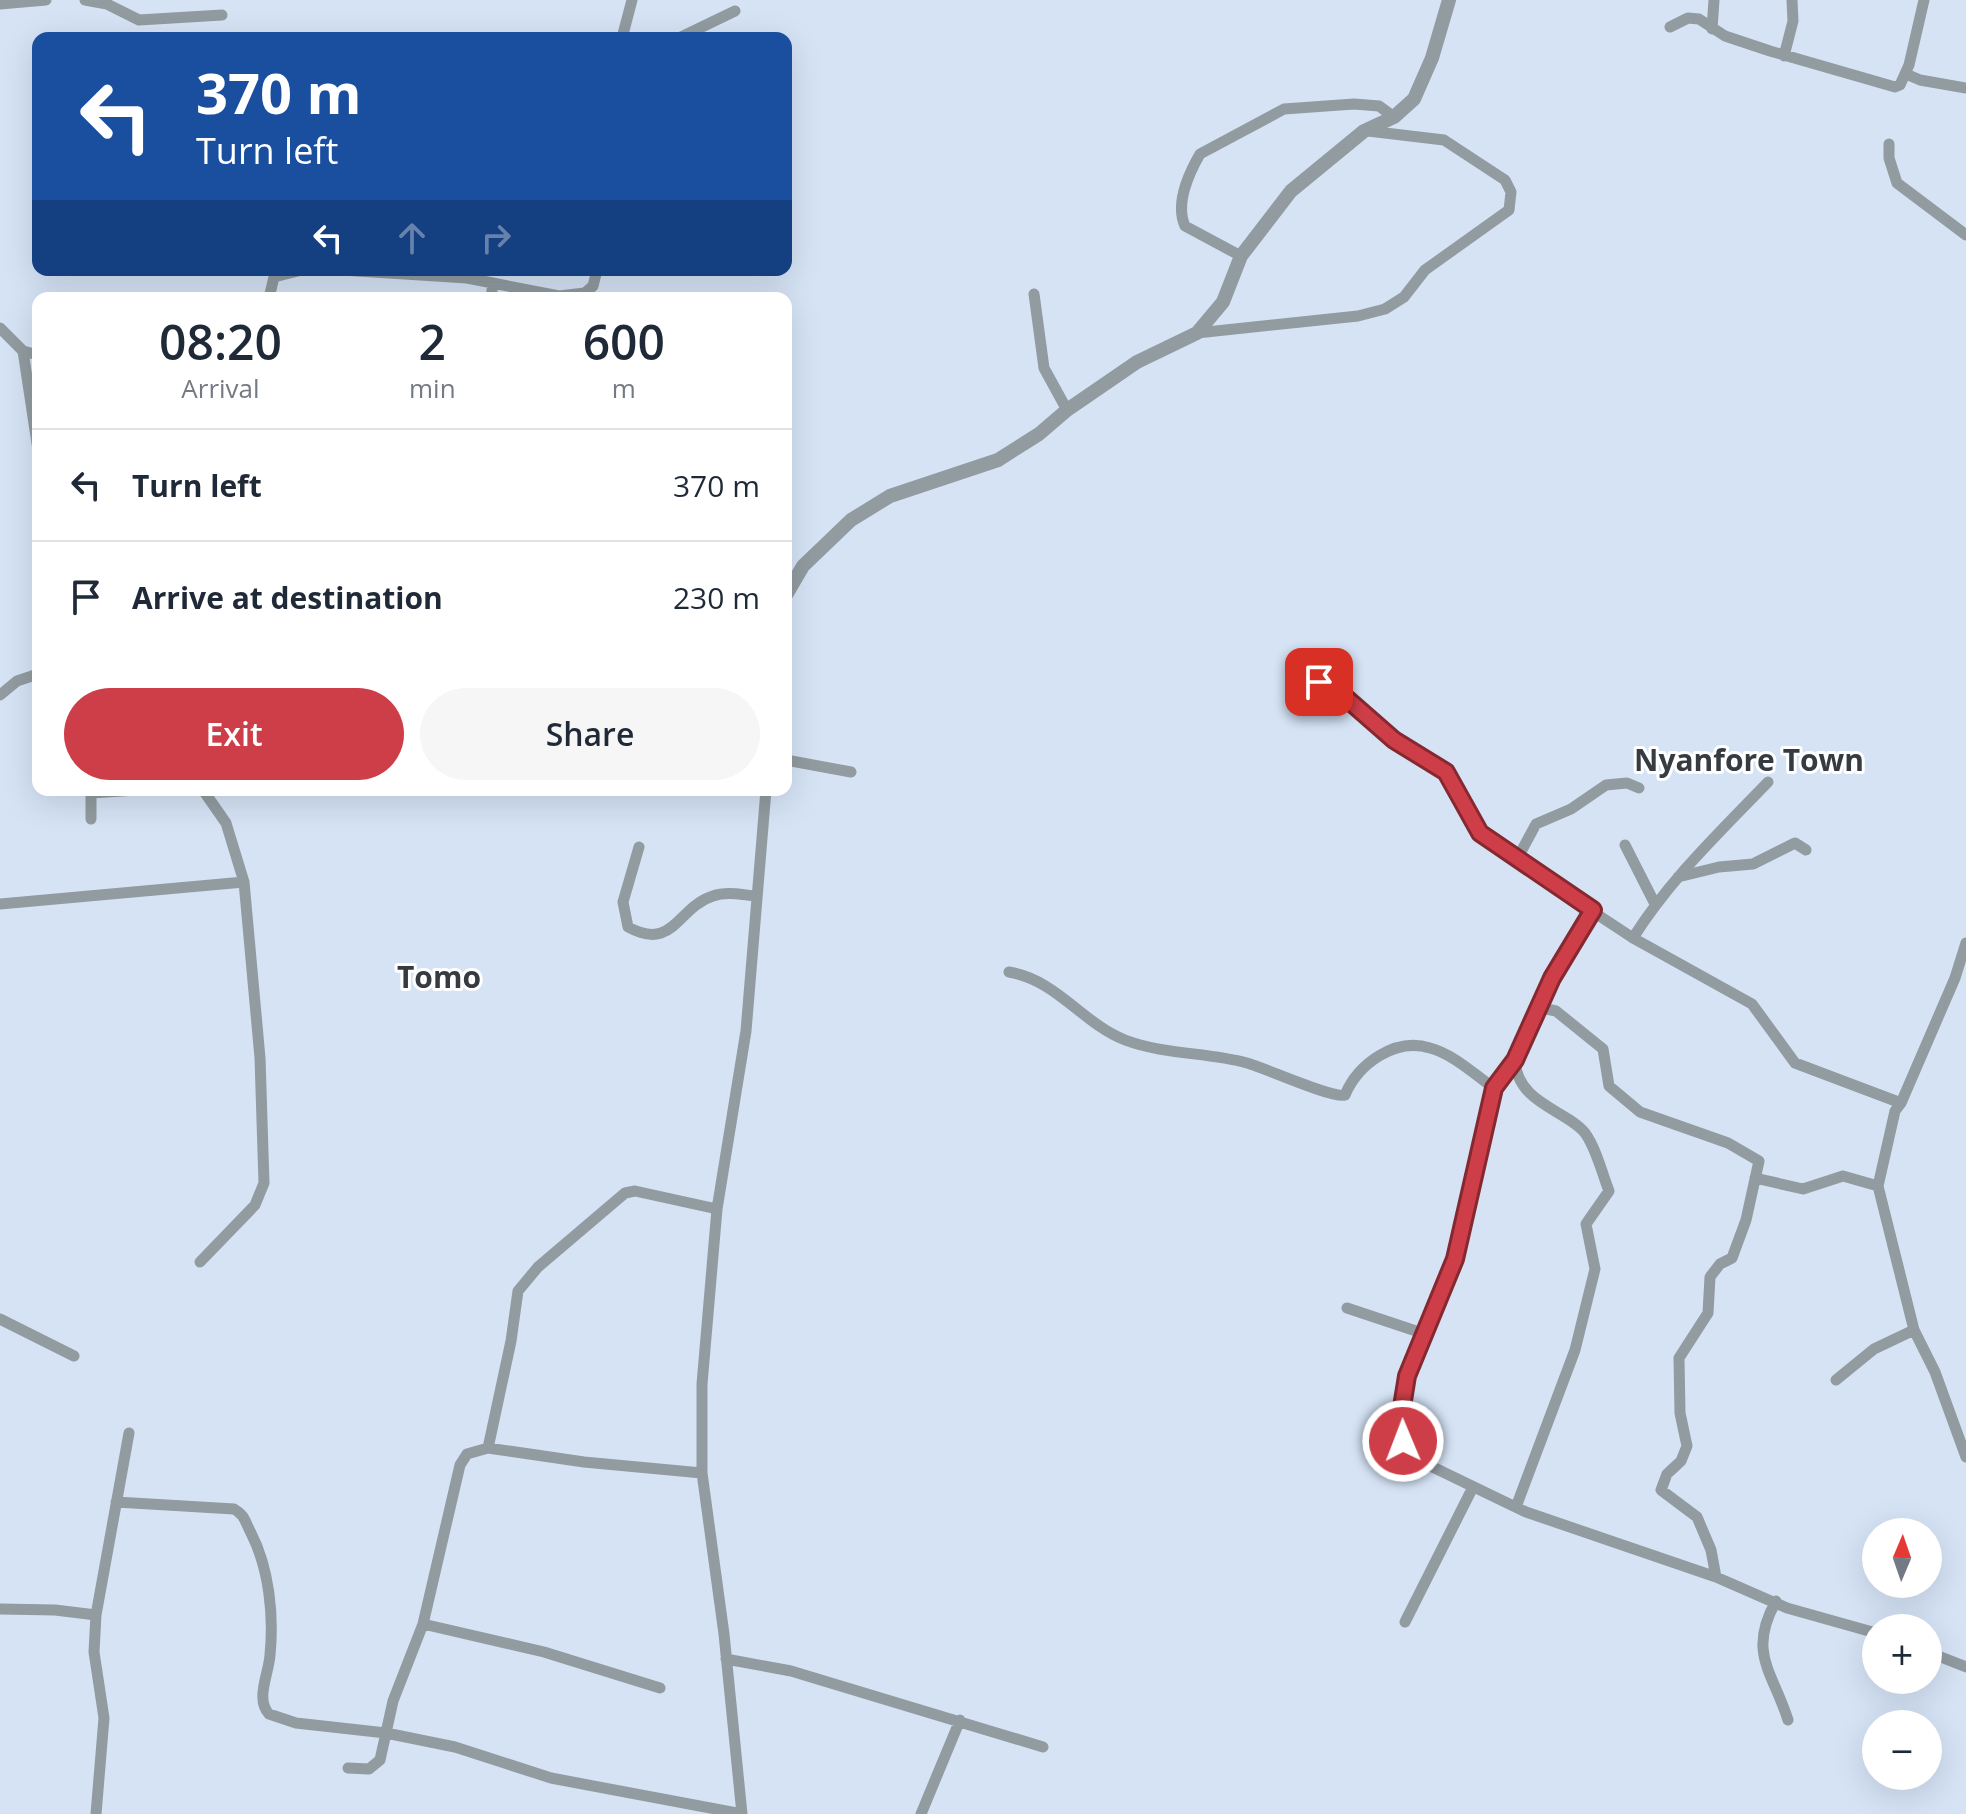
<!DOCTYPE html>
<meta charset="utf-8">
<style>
body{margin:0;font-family:"Open Sans",sans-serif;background:#f6f6f7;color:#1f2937;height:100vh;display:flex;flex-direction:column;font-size:30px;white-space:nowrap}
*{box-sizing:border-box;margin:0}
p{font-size:26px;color:#747a83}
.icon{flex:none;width:44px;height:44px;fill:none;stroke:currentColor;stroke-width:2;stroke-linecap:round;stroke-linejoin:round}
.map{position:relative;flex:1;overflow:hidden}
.sheet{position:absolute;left:32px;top:292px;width:760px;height:504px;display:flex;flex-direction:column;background:#fff;border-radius:16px;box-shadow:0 8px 32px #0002}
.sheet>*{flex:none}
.banner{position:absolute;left:32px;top:32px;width:760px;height:244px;border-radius:16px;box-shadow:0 8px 32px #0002;background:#1a4fa0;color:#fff;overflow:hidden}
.needle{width:52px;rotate:2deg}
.fabs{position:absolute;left:1862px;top:1518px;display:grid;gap:16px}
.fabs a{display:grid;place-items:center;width:80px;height:80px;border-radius:50%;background:#fff;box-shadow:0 8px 32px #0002;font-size:40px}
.pin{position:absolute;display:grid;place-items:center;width:68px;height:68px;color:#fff;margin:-34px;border-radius:16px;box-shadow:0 4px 12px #0006}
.me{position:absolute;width:88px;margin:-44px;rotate:359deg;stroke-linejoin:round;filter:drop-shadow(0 0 6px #0008)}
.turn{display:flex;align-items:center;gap:28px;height:168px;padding:0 32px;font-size:36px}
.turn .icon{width:104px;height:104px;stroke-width:2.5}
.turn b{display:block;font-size:56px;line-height:68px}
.lanes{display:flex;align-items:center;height:76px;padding:0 32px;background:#0003;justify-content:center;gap:40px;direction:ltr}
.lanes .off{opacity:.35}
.eta{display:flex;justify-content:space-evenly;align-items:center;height:136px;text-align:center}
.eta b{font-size:48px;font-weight:600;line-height:56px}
.cta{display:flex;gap:16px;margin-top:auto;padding:16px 32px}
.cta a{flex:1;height:92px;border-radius:48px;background:#ce3e48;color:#fff;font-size:32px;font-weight:600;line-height:92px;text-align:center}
.cta a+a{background:#f6f6f7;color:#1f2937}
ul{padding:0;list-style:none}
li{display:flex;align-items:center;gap:24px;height:112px;padding:0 32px;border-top:2px solid #e0e1e3}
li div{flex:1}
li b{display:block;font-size:30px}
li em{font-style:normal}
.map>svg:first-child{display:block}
</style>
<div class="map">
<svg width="1966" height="1814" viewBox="0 0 1966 1814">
<rect width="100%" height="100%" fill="#d5e3f5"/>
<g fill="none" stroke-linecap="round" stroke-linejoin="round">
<path stroke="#919ba0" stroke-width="11" d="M85 0 107 4 139 20 222 15
M0 4 46 0
M1670 27 1688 18 1699 19 1725 36 1770 51 1895 87 1900 85 1909 65 1924 0
M1712 29 1714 0
M622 38 632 0
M679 38 735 11
M1784 56 1793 21 1792 0
M1906 74 1920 80 1966 88
M1889 144V158L1897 183 1966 235
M1241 256 1185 226C1175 204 1189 173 1200 154L1284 109 1354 104 1379 106 1394 117
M342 270 467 278 559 296 585 293 593 286 597 270
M1034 294 1044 368 1067 410
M269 298 274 277 302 270
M491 298 493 283
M0 328 23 351 38 355
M1197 333 1358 316 1385 309 1404 297 1425 270 1509 210 1511 192 1505 180 1444 140 1368 131
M23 351 38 450
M1299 674 1338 691 1394 740 1446 772 1480 833 1516 861 1633 938 1752 1004 1795 1063 1901 1103 1895 1111 1878 1186 1914 1330 1935 1372 1966 1457
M0 695 17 681 38 674
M786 760 851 772
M91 793 137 790
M91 819V790
M1625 845 1655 904
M639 847 623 902 628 927C674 952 677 907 713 896 727 891 742 895 757 896
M1516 861 1536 824 1571 809 1606 785 1627 783 1639 788
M1678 877 1719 867 1753 864 1795 843 1806 850
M0 904 244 882
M1593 910 1552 978 1515 1060 1494 1088 1455 1259 1407 1376 1400 1419 1403 1441 1416 1459 1526 1512 1716 1577 1787 1608 1876 1633
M1633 938C1670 879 1720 832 1768 782
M1009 972C1057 980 1082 1023 1125 1040 1165 1055 1207 1052 1247 1063 1265 1068 1333 1099 1345 1095 1358 1064 1395 1037 1430 1048 1453 1054 1474 1074 1494 1088
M1537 1007 1556 1011 1603 1049 1609 1086 1640 1112 1728 1143 1759 1161 1746 1220 1732 1258 1720 1264 1710 1277 1708 1313 1679 1358 1680 1413 1687 1446 1681 1461 1667 1474 1661 1490 1697 1517 1711 1550 1716 1577
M1515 1060C1517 1104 1567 1110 1585 1133 1596 1148 1602 1173 1609 1191L1586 1224 1595 1269 1575 1350 1516 1507
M1901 1103 1955 978 1966 943
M1755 1178 1803 1189 1843 1176 1878 1186
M200 1262 255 1205 264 1183 260 1058 244 882 226 823 203 790
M1347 1308 1425 1334
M0 1319 74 1356
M1836 1380 1874 1349 1914 1330
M488 1448 511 1341 518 1291 538 1267 625 1193 635 1191 717 1209
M116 1502 234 1509C245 1515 245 1522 251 1533 269 1568 274 1615 270 1655 269 1673 255 1699 269 1714L296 1723 386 1733 455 1747 551 1778 742 1814 724 1634 702 1473V1384L717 1209 746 1031 766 790
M1776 1601C1747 1653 1773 1672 1788 1720
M0 1609 55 1610 96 1615
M1405 1622 1473 1487
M423 1624 544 1652 660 1688
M1928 1652 1966 1667
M726 1659 791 1671 1043 1747
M348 1768 369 1769 380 1760 393 1701 423 1624 460 1465 467 1454 488 1448 584 1462 702 1473
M96 1814 104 1718 94 1652 96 1615 129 1433
M921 1814 960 1720"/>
<path stroke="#919ba0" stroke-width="14" d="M786 595 803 566 851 520 890 496 998 460 1039 434 1067 410 1137 362 1197 333 1223 302 1241 256 1291 191 1364 131 1394 117 1414 99 1432 58 1449 0"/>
</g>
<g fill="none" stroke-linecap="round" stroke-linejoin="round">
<defs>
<path id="route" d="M1319 682 1338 691 1394 740 1446 772 1480 833 1593 910 1552 978 1515 1060 1494 1088 1455 1259 1407 1376 1400 1419 1403 1441"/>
</defs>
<use href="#route" stroke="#86282f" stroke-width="20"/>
<use href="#route" stroke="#ce3e48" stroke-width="14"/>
</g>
<g text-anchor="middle" stroke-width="6" stroke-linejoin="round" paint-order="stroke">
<g font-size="30" font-weight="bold" fill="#363b42" stroke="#fff">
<text x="1749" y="771">Nyanfore Town</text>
<text x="439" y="988">Tomo</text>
</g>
</g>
</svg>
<div class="fabs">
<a><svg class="needle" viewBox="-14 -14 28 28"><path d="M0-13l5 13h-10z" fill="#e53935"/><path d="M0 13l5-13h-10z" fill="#747a83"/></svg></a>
<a>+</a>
<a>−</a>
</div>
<div class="pin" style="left:1319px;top:682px;background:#d93025"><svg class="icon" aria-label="arrive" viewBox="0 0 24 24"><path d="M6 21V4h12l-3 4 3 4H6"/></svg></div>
<svg class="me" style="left:1403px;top:1441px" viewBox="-20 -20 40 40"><circle r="17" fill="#ce3e48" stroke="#fff" stroke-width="3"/><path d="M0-11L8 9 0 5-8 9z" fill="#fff"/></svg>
<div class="banner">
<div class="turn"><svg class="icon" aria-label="left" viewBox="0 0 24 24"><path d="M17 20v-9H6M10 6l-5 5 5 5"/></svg><div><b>370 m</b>Turn left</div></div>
<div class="lanes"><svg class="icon" aria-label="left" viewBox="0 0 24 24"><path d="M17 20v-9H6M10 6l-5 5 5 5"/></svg><svg class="icon off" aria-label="ahead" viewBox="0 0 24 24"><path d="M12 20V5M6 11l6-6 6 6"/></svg><svg class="icon off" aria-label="right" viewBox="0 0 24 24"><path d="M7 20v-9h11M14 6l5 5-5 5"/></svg></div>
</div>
<section class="sheet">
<div class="eta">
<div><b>08:20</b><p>Arrival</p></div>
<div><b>2</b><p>min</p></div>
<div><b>600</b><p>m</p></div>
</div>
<ul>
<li><svg class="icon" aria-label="left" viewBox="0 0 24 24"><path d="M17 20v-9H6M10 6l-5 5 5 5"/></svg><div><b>Turn left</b></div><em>370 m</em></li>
<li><svg class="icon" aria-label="arrive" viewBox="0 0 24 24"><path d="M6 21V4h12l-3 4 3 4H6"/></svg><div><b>Arrive at destination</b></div><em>230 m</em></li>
</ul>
<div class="cta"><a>Exit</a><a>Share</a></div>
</section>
</div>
